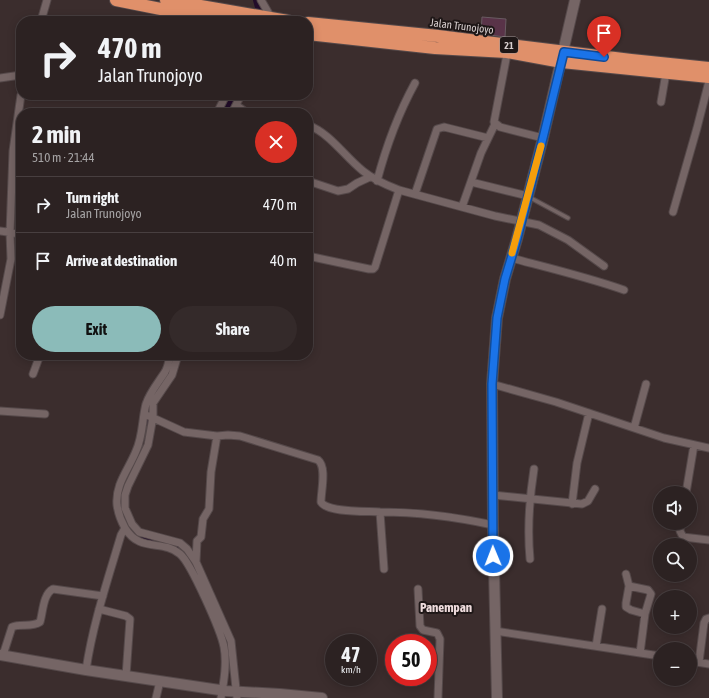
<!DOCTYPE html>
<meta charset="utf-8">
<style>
body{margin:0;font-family:"Asap Condensed",sans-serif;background:#342a2a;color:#f1f3f6;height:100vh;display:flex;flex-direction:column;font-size:15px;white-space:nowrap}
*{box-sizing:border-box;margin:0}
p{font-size:13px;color:#a6a4a5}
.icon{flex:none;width:22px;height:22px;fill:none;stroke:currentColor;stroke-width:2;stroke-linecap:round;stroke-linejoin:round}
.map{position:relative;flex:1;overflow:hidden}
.sheet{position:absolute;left:16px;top:108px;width:297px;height:252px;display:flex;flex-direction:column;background:#2c2222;border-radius:16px;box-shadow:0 2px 10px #0003,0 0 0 1px #483f40}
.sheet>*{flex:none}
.top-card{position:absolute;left:16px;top:16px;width:297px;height:84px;border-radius:16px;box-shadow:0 2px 10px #0003,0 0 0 1px #483f40;background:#2c2222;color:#f1f3f6;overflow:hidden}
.fabs{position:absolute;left:653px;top:486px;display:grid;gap:8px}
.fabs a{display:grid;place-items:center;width:44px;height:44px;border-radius:50%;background:#2c2222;box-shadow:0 2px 10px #0003,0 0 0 1px #483f40;font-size:20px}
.speed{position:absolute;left:325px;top:634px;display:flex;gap:8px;font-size:20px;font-weight:700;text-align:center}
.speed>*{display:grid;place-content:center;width:52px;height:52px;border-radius:50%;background:#2c2222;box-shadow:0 2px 10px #0003,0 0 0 1px #483f40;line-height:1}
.speed small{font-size:10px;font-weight:400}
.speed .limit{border:6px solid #d22;background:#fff;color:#111}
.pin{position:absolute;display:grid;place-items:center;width:34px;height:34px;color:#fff;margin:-41px -17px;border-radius:50% 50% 50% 0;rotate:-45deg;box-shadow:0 0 4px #0007}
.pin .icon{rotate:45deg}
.me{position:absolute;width:44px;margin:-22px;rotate:359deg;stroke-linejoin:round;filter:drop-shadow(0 0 3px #0008)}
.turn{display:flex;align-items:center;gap:14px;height:84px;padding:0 16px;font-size:18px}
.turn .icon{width:52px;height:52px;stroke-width:2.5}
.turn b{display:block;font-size:28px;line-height:34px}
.round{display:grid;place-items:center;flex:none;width:42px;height:42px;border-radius:21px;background:#342a2a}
.overview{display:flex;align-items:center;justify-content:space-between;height:68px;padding:0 16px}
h1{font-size:24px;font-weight:700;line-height:30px}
.button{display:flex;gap:8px;margin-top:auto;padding:8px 16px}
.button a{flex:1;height:46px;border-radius:24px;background:#8bbbb9;color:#111;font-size:16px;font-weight:700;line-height:46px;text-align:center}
.button a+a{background:#342a2a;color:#f1f3f6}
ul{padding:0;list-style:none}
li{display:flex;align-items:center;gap:12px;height:56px;padding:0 16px;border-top:1px solid #483f40}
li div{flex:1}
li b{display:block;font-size:15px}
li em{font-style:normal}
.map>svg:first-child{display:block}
</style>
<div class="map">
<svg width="709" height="698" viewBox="0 0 709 698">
<rect width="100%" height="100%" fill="#3b2d2d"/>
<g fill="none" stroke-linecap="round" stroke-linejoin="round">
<path stroke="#220c2a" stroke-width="8" d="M257 0 260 11 259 21
M226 113 235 95
M146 437 151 409
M123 503 124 519 128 526 136 535 185 551 189 557"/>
</g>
<path fill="#593348" stroke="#695b62" d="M482 17 506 19 505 37 481 34Z"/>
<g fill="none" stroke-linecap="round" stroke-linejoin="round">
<defs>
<path id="lane" d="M176 14V21
M529 197 568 218"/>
<path id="street" d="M261 0 272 19
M41 21 47 0
M508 49 494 122 500 127 543 138
M0 78 21 75
M661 102 666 73
M236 105 247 113
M217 113 226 95
M232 113 241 95
M308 125C331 134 344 156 363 171 374 180 386 185 399 190
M308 181 338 191 348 189 357 183 370 177
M377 181C386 147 398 114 415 83
M471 182 528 196
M415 194 437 129 444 127 488 138
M462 207 481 153 495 124
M673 212 697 128 709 81
M0 231 21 234
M308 256 369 269H373L375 267 399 190 495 216 539 225 568 240 604 266
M511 258C549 268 587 277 624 290
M0 315 11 259 10 233 13 151 21 95
M170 355C169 361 168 367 165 372 158 383 150 392 146 404 142 419 143 436 136 451 129 469 115 484 117 505 118 512 121 521 125 528 140 553 162 539 180 554 191 563 221 631 224 647 227 663 224 681 221 698
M178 355 172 375 153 403V417L148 445 128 486 125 495V508L132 524 139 532 180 543 187 549 196 562 231 641 237 698
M33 374 40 355
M492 384 556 402 664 438 709 448
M0 411 45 414
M149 416 184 432 217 436 228 435 240 436 318 460C327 467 321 491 321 502 327 513 368 511 380 512 417 512 456 517 493 525
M634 428 646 384
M686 493 694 445
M493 495 582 504 588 501 595 489
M572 504 577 463 589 413
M380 512 384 569
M681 523 680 531 683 537 709 540
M530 559C527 527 529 501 534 469
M196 562 197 541 201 537 203 519 209 509 211 472 217 436
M626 574 629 586 626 603V607L631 610 645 614
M629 586 648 590 651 594 645 614 640 653
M418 589 420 626 423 630 437 633 440 639 438 698
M99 609 126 616 130 619 126 676
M495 631 660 656
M596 646 602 609
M3 655 12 627C21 623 31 628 40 622 43 612 43 594 53 589L103 596
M690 661 709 664
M699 662 704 623 706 619 709 618
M86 670C93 623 108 579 121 535L125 528
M156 698 160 681"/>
<path id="secondary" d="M0 655 86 670 226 691 280 694 322 698
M497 698 493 525 492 384 497 318 505 279 517 239 543 138 575 0"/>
<path id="highway" d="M116 0 221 21
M166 0 288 21
M308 23 438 36 631 60 709 68
M308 34 435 48 507 52 562 62 709 77"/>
</defs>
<use href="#lane" stroke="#55494a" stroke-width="5.5"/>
<use href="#street" stroke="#55494a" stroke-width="9"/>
<use href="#secondary" stroke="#55494a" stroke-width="12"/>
<use href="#highway" stroke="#55494a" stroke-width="14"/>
<use href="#lane" stroke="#756565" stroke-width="3.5"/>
<use href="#street" stroke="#756565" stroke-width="7"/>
<use href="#secondary" stroke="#756565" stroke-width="10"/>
<use href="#highway" stroke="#e0906a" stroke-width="12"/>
</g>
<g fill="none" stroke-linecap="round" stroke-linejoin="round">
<defs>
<path id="route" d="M493 556 492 384 497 318 505 279 517 239 543 138 564 52 604 57"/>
</defs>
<use href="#route" stroke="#114b97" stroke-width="10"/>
<use href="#route" stroke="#1a73e8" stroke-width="7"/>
<path stroke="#f59e0b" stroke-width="7" d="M512 253 541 146"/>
</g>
<g text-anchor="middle" stroke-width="4" stroke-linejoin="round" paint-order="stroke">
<rect fill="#1e1717" stroke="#a09898" stroke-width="1" x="500" y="37" width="18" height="16" rx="3"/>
<g font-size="10" font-weight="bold" fill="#d8cfcf">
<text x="509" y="49">21</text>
</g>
<g font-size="11" fill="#d8cfcf" stroke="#1e1717">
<text transform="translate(462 26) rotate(7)" y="4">Jalan Trunojoyo</text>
</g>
<g font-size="13" font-weight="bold" fill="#efdcdd" stroke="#1e1717">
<text x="446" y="612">Panempan</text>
</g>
</g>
</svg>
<div class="fabs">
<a><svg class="icon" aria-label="sound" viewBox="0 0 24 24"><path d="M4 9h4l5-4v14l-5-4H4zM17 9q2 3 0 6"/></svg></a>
<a><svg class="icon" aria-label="search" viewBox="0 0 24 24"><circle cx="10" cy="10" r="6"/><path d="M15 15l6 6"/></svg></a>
<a>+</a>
<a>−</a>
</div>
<div class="speed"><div>47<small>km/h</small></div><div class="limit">50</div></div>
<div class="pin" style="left:604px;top:57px;background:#d93025"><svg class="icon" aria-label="arrive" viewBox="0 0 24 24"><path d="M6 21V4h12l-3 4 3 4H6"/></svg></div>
<svg class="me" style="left:493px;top:556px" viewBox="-20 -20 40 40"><circle r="17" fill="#1a73e8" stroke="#fff" stroke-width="3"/><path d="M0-11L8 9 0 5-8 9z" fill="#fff"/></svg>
<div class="top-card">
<div class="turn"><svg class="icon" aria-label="right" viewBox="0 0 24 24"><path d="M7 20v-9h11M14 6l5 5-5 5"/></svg><div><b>470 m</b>Jalan Trunojoyo</div></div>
</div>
<section class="sheet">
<div class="overview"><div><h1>2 min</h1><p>510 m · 21:44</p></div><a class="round" style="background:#d93025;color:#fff"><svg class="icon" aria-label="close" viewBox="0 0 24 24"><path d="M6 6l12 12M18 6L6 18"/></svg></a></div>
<ul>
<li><svg class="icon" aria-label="right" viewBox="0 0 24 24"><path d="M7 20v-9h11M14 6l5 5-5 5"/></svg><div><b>Turn right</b><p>Jalan Trunojoyo</p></div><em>470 m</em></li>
<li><svg class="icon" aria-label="arrive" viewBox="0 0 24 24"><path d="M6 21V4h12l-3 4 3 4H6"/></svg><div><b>Arrive at destination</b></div><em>40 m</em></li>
</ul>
<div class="button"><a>Exit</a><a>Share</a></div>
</section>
</div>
